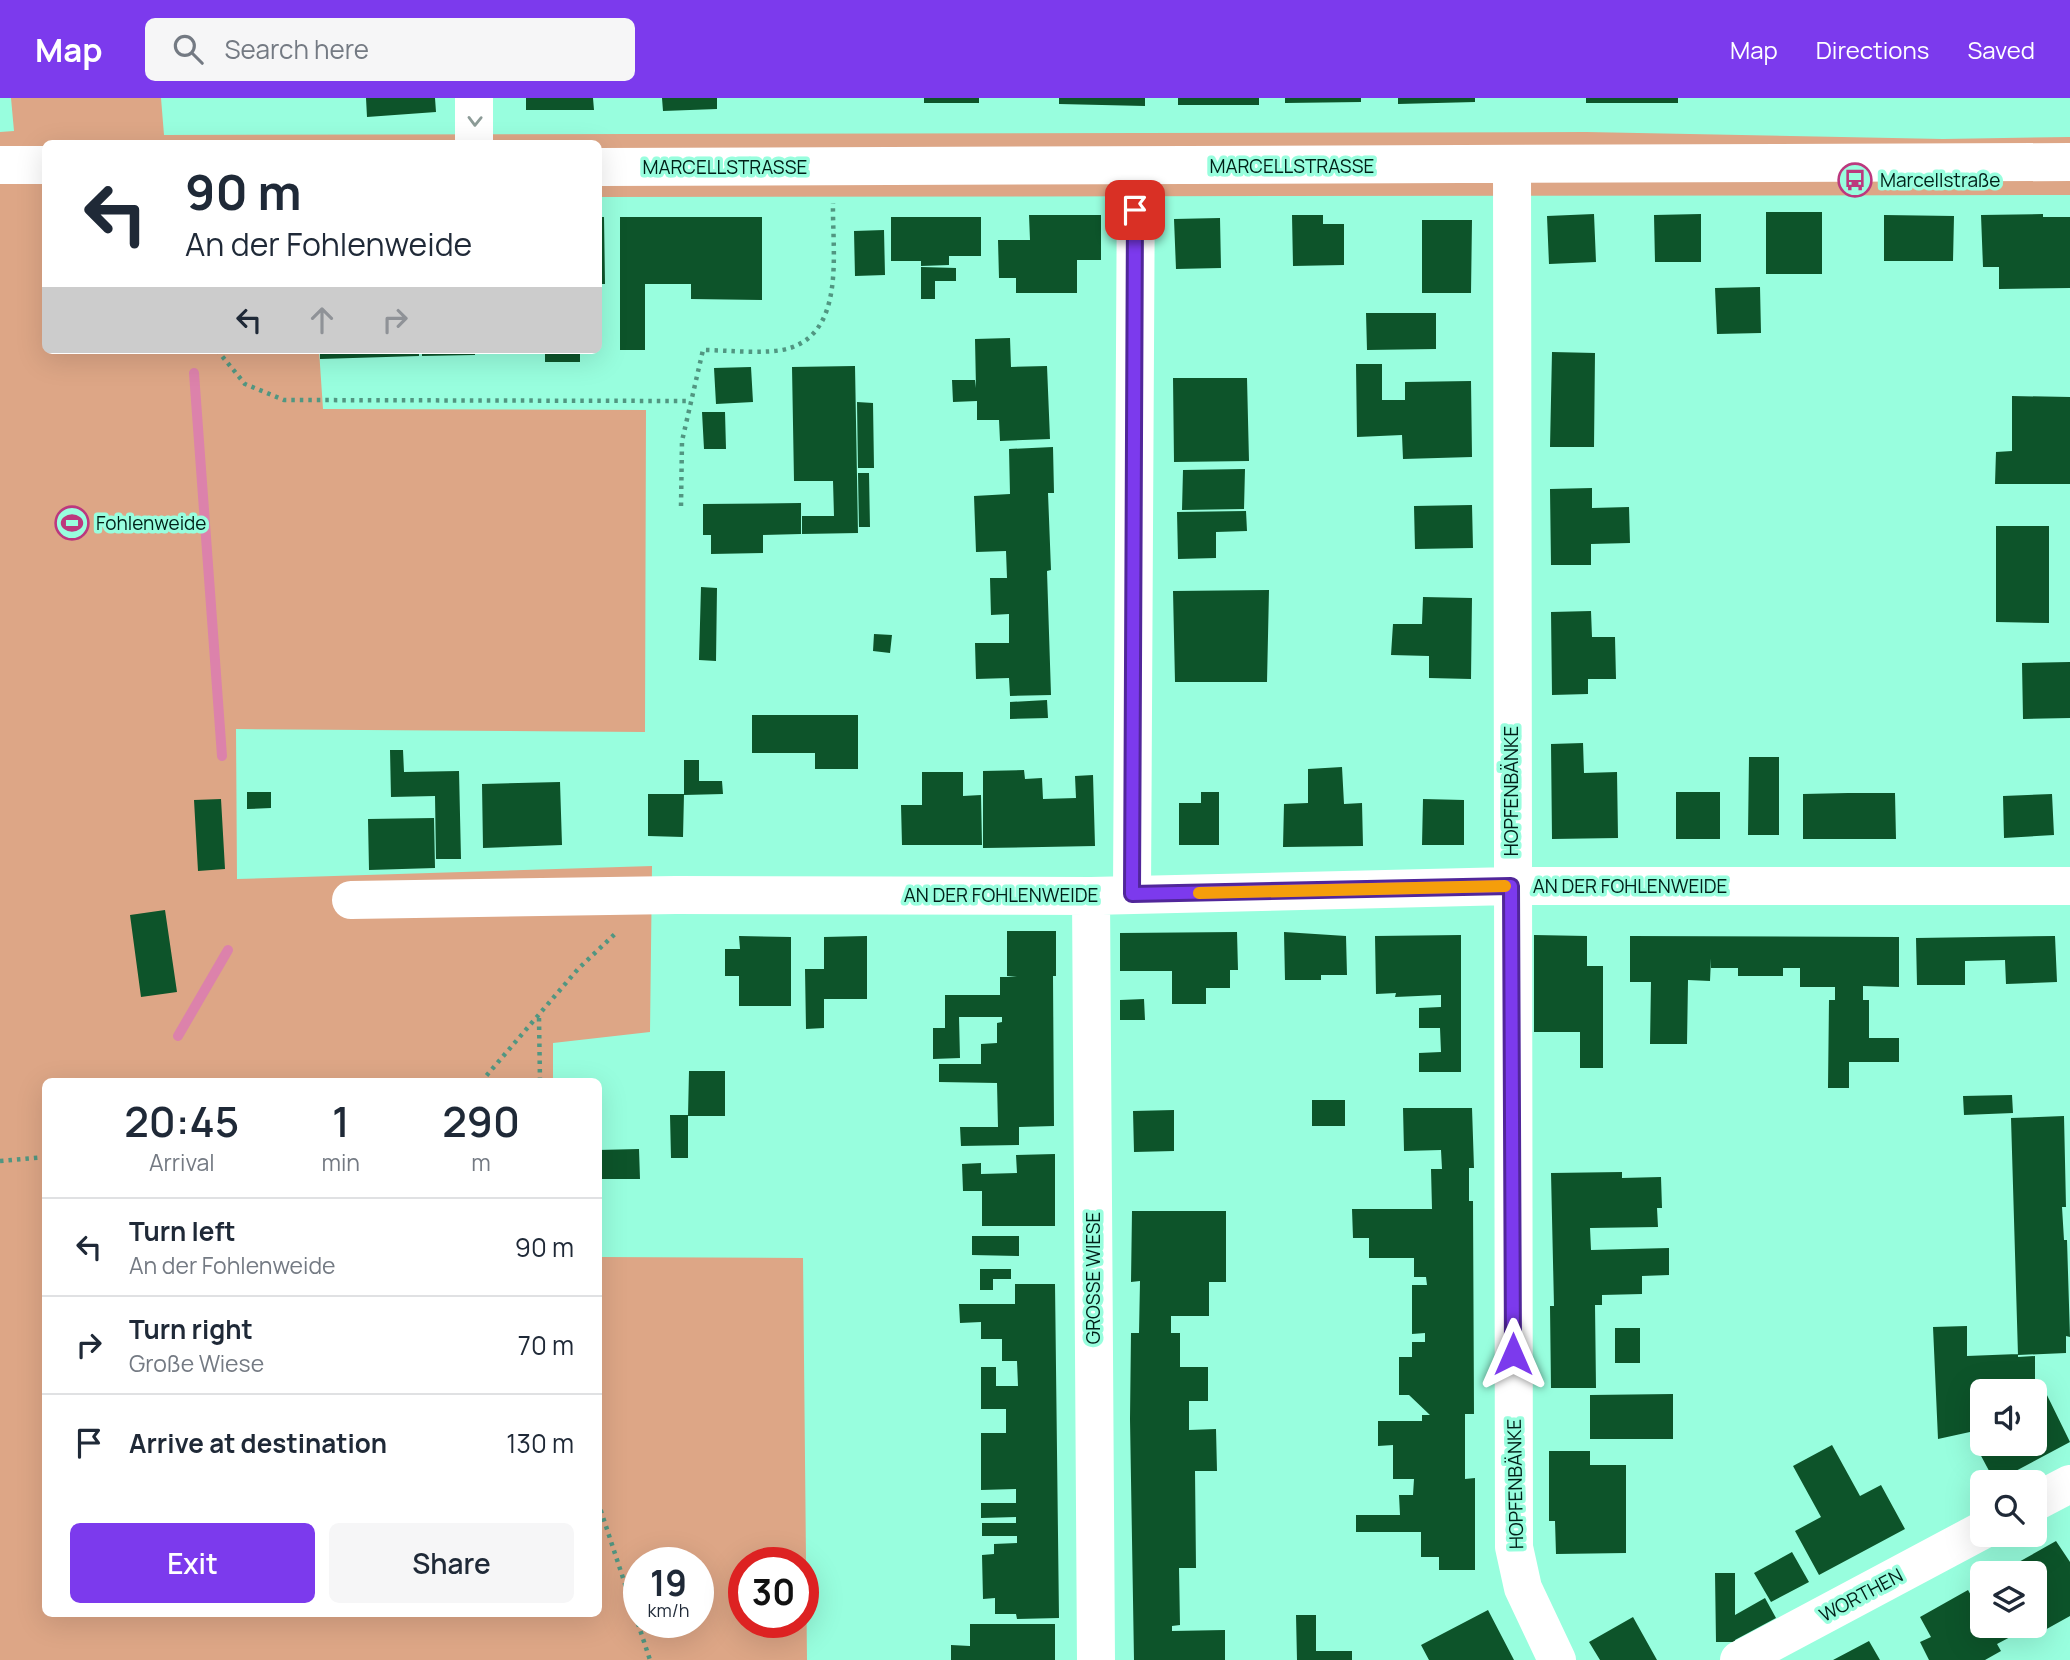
<!DOCTYPE html>
<meta charset="utf-8">
<style>
body{margin:0;font-family:Manrope,sans-serif;background:#f6f6f7;color:#1f2937;height:100vh;display:flex;flex-direction:column;font-size:26px;white-space:nowrap}
*{box-sizing:border-box;margin:0}
p{font-size:23px;color:#747a83}
.icon{flex:none;width:38px;height:38px;fill:none;stroke:currentColor;stroke-width:2;stroke-linecap:round;stroke-linejoin:round}
.map{position:relative;flex:1;overflow:hidden}
.panel{position:absolute;left:42px;top:980px;width:560px;height:539px;display:flex;flex-direction:column;background:#fff;border-radius:10px;box-shadow:0 7px 28px #0002}
.panel>*{flex:none}
.top-card{position:absolute;left:42px;top:42px;width:560px;height:214px;border-radius:10px;box-shadow:0 7px 28px #0002;background:#fff;color:#1f2937;overflow:hidden}
.controls{position:absolute;left:1970px;top:1281px;display:grid;gap:14px}
.controls a{display:grid;place-items:center;width:77px;height:77px;border-radius:10px;background:#fff;box-shadow:0 7px 28px #0002;font-size:35px}
.speed{position:absolute;left:623px;top:1449px;display:flex;gap:14px;font-size:35px;font-weight:700;text-align:center}
.speed>*{display:grid;place-content:center;width:91px;height:91px;border-radius:50%;background:#fff;box-shadow:0 7px 28px #0002;line-height:1}
.speed small{font-size:18px;font-weight:400}
.speed .limit{border:10px solid #d22;background:#fff;color:#111}
.pin{position:absolute;display:grid;place-items:center;width:60px;height:60px;color:#fff;margin:-30px;border-radius:14px;box-shadow:0 4px 10px #0006}
.me{position:absolute;width:77px;margin:-38px;rotate:0deg;stroke-linejoin:round;filter:drop-shadow(0 0 5px #0008)}
.turn{display:flex;align-items:center;gap:24px;height:147px;padding:0 28px;font-size:32px}
.turn .icon{width:91px;height:91px;stroke-width:2.5}
.turn b{display:block;font-size:49px;line-height:60px}
.lanes{display:flex;align-items:center;height:66px;padding:0 28px;background:#0003;justify-content:center;gap:35px;direction:ltr}
.lanes .off{opacity:.35}
.eta{display:flex;justify-content:space-evenly;align-items:center;height:119px;text-align:center}
.eta b{font-size:42px;font-weight:600;line-height:49px}
.primary-button{display:flex;gap:14px;margin-top:auto;padding:14px 28px}
.primary-button a{flex:1;height:80px;border-radius:10px;background:#7c3aed;color:#fff;font-size:28px;font-weight:600;line-height:80px;text-align:center}
.primary-button a+a{background:#f6f6f7;color:#1f2937}
ul{padding:0;list-style:none}
li{display:flex;align-items:center;gap:21px;height:98px;padding:0 28px;border-top:2px solid #e0e1e3}
li div{flex:1}
li b{display:block;font-size:26px}
li em{font-style:normal}
header{display:flex;align-items:center;gap:42px;box-sizing:border-box;height:98px;padding:0 35px;background:#7c3aed;color:#fff}
header strong{font-size:33px}
nav{display:flex;gap:38px;margin-inline-start:auto;font-size:24px}
.search{width:490px;height:63px;background:#f6f6f7;display:flex;align-items:center;gap:18px;box-sizing:border-box;padding:0 24px;border-radius:10px;color:#747a83;font-size:26px}
.map>svg:first-child{display:block}
</style>
<header>
<strong>Map</strong>
<div class="search"><svg class="icon" aria-label="search" viewBox="0 0 24 24"><circle cx="10" cy="10" r="6"/><path d="M15 15l6 6"/></svg>Search here</div>
<nav><a>Map</a><a>Directions</a><a>Saved</a></nav>
</header>
<div class="map">
<svg width="2070" height="1562" viewBox="0 0 2070 1562">
<rect width="100%" height="100%" fill="#98fede"/>
<path fill="#dda686" fill-rule="evenodd" d="M11 0H161L164 37 1586 34 1943 41 2070 39V97L599 99 598 46H46V252H319L323 311 646 312 645 634 236 631 237 781 652 768 650 934 553 945V983L46 984V1516H598L599 1159 803 1160 807 1562H0V34L14 33ZM639 1465H698V1524H639ZM744 1465H803V1524H744Z"/>
<g fill="none" stroke-linecap="round" stroke-linejoin="round">
<path stroke="#dc82ab" stroke-width="10" d="M194 275 222 658
M178 938 228 852"/>
</g>
<path fill="#0d542a" d="M366 0H435L436 14 367 19Z
M526 0H593L594 12H526Z
M662 0H717V11L663 13Z
M924 0H979V5H924Z
M1059 0H1145V8L1059 6Z
M1178 0H1259V7H1178Z
M1285 0H1361V4L1285 5Z
M1398 0H1475V4L1398 6Z
M1586 0H1678V5H1586Z
M1766 114H1822V176H1766Z
M1594 116 1596 164 1549 166 1547 118Z
M1701 116V164H1655L1654 117Z
M2043 116V119H2070V190L1999 191V169H1983L1981 117Z
M1029 117H1101V162H1077V195H1016V180H999L998 142H1030Z
M1292 117H1323V126H1344V167L1293 168Z
M1884 117 1954 118 1953 163H1884Z
M598 119H604L605 186H598Z
M620 119H762V202L691 201V186H645V252H620Z
M891 119H981V158H949V167L921 168V163H891Z
M1220 120 1221 170 1176 171 1174 121Z
M1422 122H1472L1471 195H1422Z
M884 132 885 177 855 178 854 133Z
M921 169 956 170V183H935V201H921Z
M1760 189 1761 235 1717 236 1715 190Z
M1366 215H1436V251L1367 252Z
M1010 240 1011 269 1047 268 1050 341 1000 343 999 322H977V303L953 304 952 282H975L976 290 975 241Z
M320 252H419V258L320 261Z
M422 252H475V257L422 258Z
M545 252H580V264H545Z
M1552 254 1595 255 1594 349H1550Z
M1356 266H1382V302H1405V284L1471 283 1472 359 1403 361 1402 337 1357 339Z
M855 268 858 435 802 436V418H834L833 383H794L792 269Z
M751 269 753 304 716 306 714 270Z
M1173 280H1247L1249 363 1174 364Z
M2012 298 2070 299V386H1995L1996 354 2012 353Z
M857 304 873 305 874 370H858Z
M702 314H725L726 351H704Z
M1053 349 1054 395H1048L1051 472 1047 473 1051 597 1010 598 1009 580 976 581 975 545H1009V516L991 517 990 480H1007L1006 453 976 454 974 398 1010 396 1009 351Z
M1245 371 1244 411 1182 412 1183 372Z
M858 375H869L870 429H859Z
M1592 390V410L1629 409 1630 445 1591 446V467H1551L1550 391Z
M801 405V436L763 437V455L711 456V437H703V406Z
M1472 407 1473 450 1415 451 1414 408Z
M1246 413 1247 433 1216 434V460L1178 461 1177 414Z
M1996 428H2049V525L1996 524Z
M701 489 717 490 716 563 699 562Z
M1269 492 1267 584H1175L1173 493Z
M1423 499 1472 500 1471 581 1429 580V558L1391 557 1393 526H1422Z
M1591 513 1592 539H1615L1616 581H1588V596L1552 597 1551 514Z
M874 536 892 537 890 555 873 553Z
M2070 564V620L2023 621 2022 565Z
M1047 602 1048 620 1010 621V604Z
M752 617H858V671H815V655H752Z
M1583 645 1584 675 1617 674 1618 740 1552 741 1551 646Z
M390 652H403L404 674 459 673 461 761H436L435 698 391 699Z
M1749 659H1779V737H1748Z
M684 662H699V683H722L723 696 684 697Z
M1342 669 1344 706 1362 705 1363 748 1283 749 1284 706 1308 705V671Z
M1024 672 1025 681 1042 680 1043 701 1076 700 1075 678 1093 677 1095 748 983 750V673Z
M922 674H963V698L981 697 982 747H902L901 707H922Z
M560 684 562 747 483 750 482 686Z
M247 694H271V710L247 711Z
M1201 694H1219V747H1179V705H1201Z
M1676 694H1720V741H1676Z
M1848 695H1895L1896 741H1803V696Z
M648 696H684L683 739 648 738Z
M2052 696 2054 737 2004 740 2003 698Z
M221 701 225 771 198 773 194 702Z
M1423 701 1464 702V747H1422Z
M434 720 435 770 369 772 368 721Z
M165 812 177 894 141 899 130 817Z
M1007 833H1056V878H1053L1054 1028 1019 1029V1047L961 1048 960 1029H998L997 985 939 984V966H981V946L997 945V925L1002 924V919H959L960 960 933 961V930H945V897H1000V879H1017L1007 878Z
M1237 834 1238 872H1230V890H1206V906H1172V873H1120V835Z
M1284 834 1346 838 1347 877H1321V882H1285Z
M1461 837V974H1419V955L1441 954 1440 930H1419V910L1441 909V897L1395 899 1396 895 1376 896 1375 838Z
M1534 837 1587 838V868H1603V970H1580V934H1534Z
M739 838 791 839V908H739V878H725V851H740Z
M867 838V901H824V930L806 931 805 871H824V839Z
M1630 838 1899 839V889L1863 888V902H1869V940H1899V964H1849V990H1828L1829 902H1835V889H1800V870H1783V878H1738V870H1711V860L1710 883 1688 882 1687 946H1650L1651 884H1630Z
M2055 838 2057 884 2006 886 2005 862 1965 863V887H1917L1916 840Z
M1144 901 1145 922H1120V902Z
M689 973H725V1018H688Z
M2012 997 2013 1015 1964 1017 1963 998Z
M1312 1002H1345V1028H1312Z
M1403 1010H1472L1474 1070H1469V1103H1473L1474 1316H1465V1381L1475 1380V1472H1439V1459H1421V1434H1356V1417H1400L1399 1397H1413L1414 1381H1393V1347L1378 1348V1323H1422V1317H1430L1409 1297H1399V1259H1412V1244H1425V1235L1412 1236V1187H1427L1426 1179H1414V1160H1369V1140H1353L1352 1111H1432L1431 1071H1442L1441 1052 1404 1053Z
M1174 1012V1053L1134 1054 1133 1013Z
M670 1017H688V1060H671Z
M2064 1018 2066 1109H2062L2064 1142H2067L2070 1239 2066 1238V1255L2018 1257 2011 1020Z
M639 1051 640 1081H598V1052Z
M1055 1056V1128H982V1093H963L962 1066 981 1065V1076L1017 1075 1016 1057Z
M1622 1074V1080L1661 1079 1662 1110H1657L1658 1129 1590 1130 1591 1152 1669 1150V1177L1642 1178V1196L1602 1197V1207H1595L1596 1290H1551L1550 1208H1554L1551 1075Z
M1132 1113H1226V1184H1209V1218H1171V1235H1180V1269H1208V1303H1189V1332L1216 1331 1217 1373H1195L1196 1470H1179L1180 1527 1172 1528V1533L1225 1532V1562H1134L1130 1321 1131 1235H1139L1140 1183 1131 1184Z
M972 1138H1019V1158L972 1157Z
M980 1171H1011V1181H993V1192H980Z
M1015 1186H1055L1059 1520 1017 1521 1016 1516H995V1500L983 1501 982 1457 994 1456V1446L1017 1445V1438H982V1425H1016V1419L981 1420V1405H1016V1391L981 1392V1335H1006V1311H981V1269H996V1288H1018L1017 1263H1002V1241H981V1224L960 1225 959 1206H1015Z
M1967 1228V1258L2018 1256V1259L2035 1258V1282L1977 1284 1979 1332 1938 1341 1933 1229Z
M1615 1230H1640V1265H1615Z
M2043 1289 2070 1344 1995 1384 1979 1354 1993 1346 1998 1355 2008 1350 2005 1346H2035V1294Z
M1673 1296V1341H1590V1297Z
M1832 1347 1860 1398 1881 1387 1905 1431 1819 1477 1795 1433 1821 1419 1793 1368Z
M1549 1353H1590V1367H1626V1455L1556 1456 1555 1423H1549Z
M2056 1443 2070 1464V1518L2043 1533 2035 1519V1475H2011L2008 1470Z
M1792 1454 1809 1484 1771 1504 1754 1475Z
M1715 1475H1735V1517L1765 1500 1776 1520 1735 1542V1544H1716Z
M1968 1492 1973 1501 1983 1496V1528H2008L2014 1537 1997 1546 2001 1553 1985 1562H1929L1920 1544 1931 1539 1920 1519Z
M1488 1512 1514 1562H1429L1421 1547Z
M1296 1517H1316V1553H1352V1562H1297Z
M1633 1519 1657 1562H1600L1589 1544Z
M970 1526H1055V1562H951V1547L970 1548Z
M1869 1543 1880 1562H1833Z"/>
<g fill="none" stroke-linecap="round" stroke-linejoin="round">
<path stroke="#519681" stroke-width="4.5" stroke-dasharray="3.5 5" stroke-linecap="butt" d="M217 252 245 286 284 302 690 303
M681 408 682 343 703 252C727 252 769 257 790 250 846 232 832 152 833 105
M539 920 540 984
M481 984 578 871 617 834
M0 1063 46 1059
M598 1404 650 1562"/>
<path stroke="#fff" stroke-width="38" d="M474 46V0
M0 67H46
M1512 67 1514 1449 1523 1490 1557 1562
M598 69 2070 64
M1132 796 1136 68
M1091 798 1096 1562
M351 802 676 797 1091 798 1511 788H2070
M2035 1404 2070 1386
M1739 1562 1983 1432"/>
</g>
<defs><path id="oneway-chevron" d="M-2-3.5L2.5 0L-2 3.5" fill="none" stroke-width="1.6" stroke-linecap="round" stroke-linejoin="round" transform="scale(1.75)"/></defs>
<use stroke="#8c9b97" href="#oneway-chevron" transform="translate(475 23) rotate(91)"/>
<g fill="none" stroke-linecap="round" stroke-linejoin="round">
<defs>
<path id="route" d="M1135 112 1132 796 1511 788 1513 1256"/>
</defs>
<use href="#route" stroke="#51269a" stroke-width="18"/>
<use href="#route" stroke="#7c3aed" stroke-width="12"/>
<path stroke="#f59e0b" stroke-width="12" d="M1199 795 1505 788"/>
</g>
<defs>
<symbol id="bus-ring" viewBox="-11 -11 22 22"><circle r="9.5" fill="#98fede" stroke="#bc387e" stroke-width="1.5"/><path d="M-5-6H5V4H4V6H2V4H-2V6H-4V4H-5ZM-3.5-4V0h7V-4ZM-3.5 1.2v1.5H-2V1.2ZM2 1.2v1.5H3.5V1.2Z" fill="#bc387e"/></symbol>
<symbol id="stadium-ring" viewBox="-11 -11 22 22"><circle r="9.5" fill="#98fede" stroke="#bc387e" stroke-width="1.5"/><path d="M0-5a6.5 5 0 1 0 0 10a6.5 5 0 1 0 0-10ZM-3.5-1.8h7v3.6h-7Z" fill="#bc387e"/></symbol>
</defs>
<g fill-rule="evenodd">
<use href="#bus-ring" x="1836" y="63" width="38" height="38"/>
<use href="#stadium-ring" x="53" y="406" width="38" height="38"/>
</g>
<g text-anchor="middle" stroke-width="7" stroke-linejoin="round" paint-order="stroke">
<g font-size="19" fill="#002018" stroke="#98fede">
<text x="1292" y="75">MARCELLSTRASSE</text>
<text x="725" y="76">MARCELLSTRASSE</text>
<text transform="translate(1511 693) rotate(-90)" y="7">HOPFENBÄNKE</text>
<text x="1630" y="795">AN DER FOHLENWEIDE</text>
<text x="1001" y="804">AN DER FOHLENWEIDE</text>
<text transform="translate(1093 1180) rotate(-90)" y="7">GROSSE WIESE</text>
<text transform="translate(1515 1386) rotate(-91)" y="7">HOPFENBÄNKE</text>
<text transform="translate(1861 1497) rotate(-28)" y="7">WORTHEN</text>
</g>
<g font-size="19" fill="#002018" stroke="#98fede" text-anchor="start">
<text x="1880" y="89">Marcellstraße</text>
<text x="96" y="432">Fohlenweide</text>
</g>
</g>
</svg>
<div class="controls">
<a><svg class="icon" aria-label="sound" viewBox="0 0 24 24"><path d="M4 9h4l5-4v14l-5-4H4zM17 9q2 3 0 6"/></svg></a>
<a><svg class="icon" aria-label="search" viewBox="0 0 24 24"><circle cx="10" cy="10" r="6"/><path d="M15 15l6 6"/></svg></a>
<a><svg class="icon" aria-label="layers" viewBox="0 0 24 24"><path d="M12 4l9 5-9 5-9-5zM3 14l9 5 9-5"/></svg></a>
</div>
<div class="speed"><div>19<small>km/h</small></div><div class="limit">30</div></div>
<div class="pin" style="left:1135px;top:112px;background:#d93025"><svg class="icon" aria-label="arrive" viewBox="0 0 24 24"><path d="M6 21V4h12l-3 4 3 4H6"/></svg></div>
<svg class="me" style="left:1513px;top:1256px" viewBox="-20 -20 40 40"><path d="M0-17L14 15 0 8-14 15z" fill="#7c3aed" stroke="#fff" stroke-width="4"/></svg>
<div class="top-card">
<div class="turn"><svg class="icon" aria-label="left" viewBox="0 0 24 24"><path d="M17 20v-9H6M10 6l-5 5 5 5"/></svg><div><b>90 m</b>An der Fohlenweide</div></div>
<div class="lanes"><svg class="icon" aria-label="left" viewBox="0 0 24 24"><path d="M17 20v-9H6M10 6l-5 5 5 5"/></svg><svg class="icon off" aria-label="ahead" viewBox="0 0 24 24"><path d="M12 20V5M6 11l6-6 6 6"/></svg><svg class="icon off" aria-label="right" viewBox="0 0 24 24"><path d="M7 20v-9h11M14 6l5 5-5 5"/></svg></div>
</div>
<section class="panel">
<div class="eta">
<div><b>20:45</b><p>Arrival</p></div>
<div><b>1</b><p>min</p></div>
<div><b>290</b><p>m</p></div>
</div>
<ul>
<li><svg class="icon" aria-label="left" viewBox="0 0 24 24"><path d="M17 20v-9H6M10 6l-5 5 5 5"/></svg><div><b>Turn left</b><p>An der Fohlenweide</p></div><em>90 m</em></li>
<li><svg class="icon" aria-label="right" viewBox="0 0 24 24"><path d="M7 20v-9h11M14 6l5 5-5 5"/></svg><div><b>Turn right</b><p>Große Wiese</p></div><em>70 m</em></li>
<li><svg class="icon" aria-label="arrive" viewBox="0 0 24 24"><path d="M6 21V4h12l-3 4 3 4H6"/></svg><div><b>Arrive at destination</b></div><em>130 m</em></li>
</ul>
<div class="primary-button"><a>Exit</a><a>Share</a></div>
</section>
</div>
